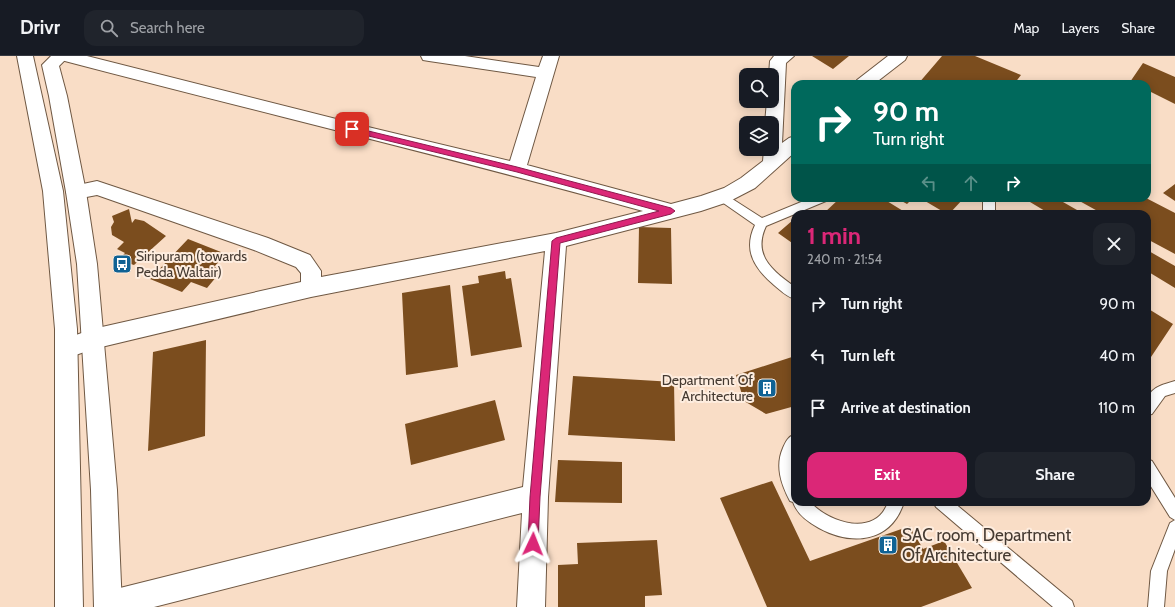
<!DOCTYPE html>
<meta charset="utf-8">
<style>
body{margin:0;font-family:Cabin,sans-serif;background:#20242c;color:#f1f3f6;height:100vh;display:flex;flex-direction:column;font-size:15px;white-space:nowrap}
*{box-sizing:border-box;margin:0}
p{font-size:13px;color:#9ea1a6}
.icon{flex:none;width:22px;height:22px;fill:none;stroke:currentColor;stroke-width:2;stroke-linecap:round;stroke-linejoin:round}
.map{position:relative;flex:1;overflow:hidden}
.side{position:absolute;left:791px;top:154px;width:360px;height:296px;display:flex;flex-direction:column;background:#171b24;border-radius:12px;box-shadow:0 2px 10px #0003}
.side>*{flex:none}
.hud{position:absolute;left:791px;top:24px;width:360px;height:122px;border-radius:12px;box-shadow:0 2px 10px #0003;background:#00695c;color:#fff;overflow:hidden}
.fabs{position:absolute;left:739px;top:12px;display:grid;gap:8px}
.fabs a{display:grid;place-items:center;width:40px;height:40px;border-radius:8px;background:#171b24;box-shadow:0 2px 10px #0003;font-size:20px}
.pin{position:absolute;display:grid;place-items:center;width:34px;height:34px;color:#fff;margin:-17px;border-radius:8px;box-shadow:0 2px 6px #0006}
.me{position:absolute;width:44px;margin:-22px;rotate:2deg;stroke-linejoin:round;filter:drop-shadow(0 0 3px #0008)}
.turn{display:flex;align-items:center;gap:14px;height:84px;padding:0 16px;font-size:18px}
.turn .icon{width:52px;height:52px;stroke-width:2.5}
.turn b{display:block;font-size:28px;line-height:34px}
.lanes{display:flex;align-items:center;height:38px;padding:0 16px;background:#0003;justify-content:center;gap:20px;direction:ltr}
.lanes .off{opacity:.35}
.round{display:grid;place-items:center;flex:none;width:42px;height:42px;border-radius:12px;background:#20242c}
.headline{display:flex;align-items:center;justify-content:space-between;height:68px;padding:0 16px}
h1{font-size:24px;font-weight:800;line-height:30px;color:#db2777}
.cta{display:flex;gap:8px;margin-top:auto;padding:8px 16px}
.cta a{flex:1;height:46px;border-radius:12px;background:#db2777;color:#fff;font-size:16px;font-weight:800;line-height:46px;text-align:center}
.cta a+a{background:#20242c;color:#f1f3f6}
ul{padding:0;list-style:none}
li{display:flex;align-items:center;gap:12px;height:52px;padding:0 16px}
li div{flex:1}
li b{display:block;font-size:15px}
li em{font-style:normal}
header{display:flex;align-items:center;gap:24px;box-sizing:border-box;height:56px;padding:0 20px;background:#171b24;border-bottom:1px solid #363941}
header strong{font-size:19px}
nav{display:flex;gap:22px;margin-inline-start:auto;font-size:14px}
.search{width:280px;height:36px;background:#20242c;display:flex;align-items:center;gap:10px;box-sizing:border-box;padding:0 14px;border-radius:12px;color:#9ea1a6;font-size:15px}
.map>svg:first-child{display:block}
</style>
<header>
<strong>Drivr</strong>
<div class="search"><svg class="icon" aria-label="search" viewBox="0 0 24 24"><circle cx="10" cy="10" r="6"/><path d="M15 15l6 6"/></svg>Search here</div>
<nav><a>Map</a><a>Layers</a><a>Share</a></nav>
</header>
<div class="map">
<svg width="1175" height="551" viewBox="0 0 1175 551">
<rect width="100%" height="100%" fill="#f9ddc6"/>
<path fill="#7b4d1e" d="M812 0H849L833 13Z
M942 0H975L1021 19 1014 28H918Z
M1143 7 1175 21V48L1147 34V28H1134L1130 26Z
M1175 128V145L1163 137Z
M840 142H882L908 158H823Z
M896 142H913L907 148Z
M920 142H964L949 158H947Z
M1027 142H1056L1084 158H1050L1025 143Z
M1074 142H1146L1175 157V198L1147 183V158H1103Z
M129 153 132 167 135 163 144 165 166 180 134 209 118 204 125 197 117 193 124 186 112 179 111 171 114 166 112 160Z
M793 164 795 165V189L778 177Z
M639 171 671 172 672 228 638 227Z
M188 183 226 198 214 211 222 214 207 232 191 226 182 236 150 223Z
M1147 194 1175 210V232L1147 215Z
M505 215 506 223 511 222 522 291 471 300 462 230 479 227 478 220Z
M450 229 458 311 406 319 402 237Z
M1147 252 1173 268 1147 307Z
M206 284 205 380 148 395 153 296Z
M795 300V350L766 358 744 345 736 319Z
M573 320 674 326 675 385 568 379Z
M495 344 505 384 411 409 405 368Z
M558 404 622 406V447L555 446Z
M772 425 810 505 910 470 923 493 944 485 972 532 921 551H767L720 442Z
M657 484 662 539 645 540V551H558V509L578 508 577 487Z"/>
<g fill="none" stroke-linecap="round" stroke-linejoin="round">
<defs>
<path id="service" d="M723 137 762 162 811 142H828L826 145 766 170C752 200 773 215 795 231V243C787 241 780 234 774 229 754 212 743 194 755 169L719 144 717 141 719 138Z
M983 142H995V158H983Z
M1175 325V337L1165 340 1152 358 1147 359C1147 334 1151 332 1175 325Z
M795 378 794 412 795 446H810C829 467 876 482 888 446H904C891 487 852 490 819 472 808 466 797 458 793 446L790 445C781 428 775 410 783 392 786 385 788 381 795 378Z
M1147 403 1152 405 1175 442V464L1170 461 1147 424Z
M933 446H953L1072 545 1074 551H1053L936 451Z
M1175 464V493L1167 515 1164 551H1148L1151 515 1170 467Z"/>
<path id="minor" d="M59 0H87L368 71 510 105 536 21 429 5 423 4 421 0H465L539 11 543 0H559L527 109 671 148 701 140 724 132 741 122 763 105 764 93H772V67H765L767 45H772V19H769L770 5 774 0H794L786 7 782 87 789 82 795 80V96L755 132 728 146 701 155 566 190 548 441 545 551H517L522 457 154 551H95L94 549 98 539 108 535 523 431 545 195 311 241 93 293 67 302 59 299 56 292 59 285 93 273 301 226V217L296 211 254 194 97 139 76 143 69 141 66 136 69 131 97 125 268 182 310 199 321 215V221L556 177 643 155C450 101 255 55 61 4Z
M888 0H907L905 4 874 28H855L857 24Z"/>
<path id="primary" d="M17 0H33L63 135 77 273 83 551H55V273L43 135Z
M51 0H69L59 10 67 40 86 136 97 208 117 434 122 551H94L91 434 77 208 66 136 49 40 42 9Z"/>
</defs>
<use href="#service" stroke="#6f5843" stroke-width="2"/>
<use href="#minor" stroke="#6f5843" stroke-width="2"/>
<use href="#primary" stroke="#6f5843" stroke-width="2"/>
<use href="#service" fill="#fff" fill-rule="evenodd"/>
<use href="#minor" fill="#fff" fill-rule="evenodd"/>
<use href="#primary" fill="#fff" fill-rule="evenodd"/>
</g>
<path fill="#db2777" stroke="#8e194d" d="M350 71H352L517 111 671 152 675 155 671 158 560 187 540 441 538 488 537 492 533 494 529 492 528 488 530 441 552 185 556 182 659 155 517 116 352 76 350 75Z"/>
<defs>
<symbol id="bus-square" viewBox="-11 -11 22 22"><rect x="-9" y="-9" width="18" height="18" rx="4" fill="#106294" stroke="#feeddf"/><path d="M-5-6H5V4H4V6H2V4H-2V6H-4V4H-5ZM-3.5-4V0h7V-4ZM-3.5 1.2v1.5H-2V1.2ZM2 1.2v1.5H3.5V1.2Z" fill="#fff"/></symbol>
<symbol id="building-square" viewBox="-11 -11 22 22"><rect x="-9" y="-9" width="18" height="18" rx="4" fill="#106294" stroke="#feeddf"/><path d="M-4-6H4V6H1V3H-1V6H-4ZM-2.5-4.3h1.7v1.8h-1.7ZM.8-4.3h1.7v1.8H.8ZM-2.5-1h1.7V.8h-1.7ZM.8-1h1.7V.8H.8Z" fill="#fff"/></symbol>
</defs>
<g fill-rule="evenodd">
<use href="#bus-square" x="111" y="197" width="22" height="22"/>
<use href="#building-square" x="756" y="321" width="22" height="22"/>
<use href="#building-square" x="877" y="478" width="22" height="22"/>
</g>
<g text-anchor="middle" stroke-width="4" stroke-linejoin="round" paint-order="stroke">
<g font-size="14" fill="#453a31" stroke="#feeddf" text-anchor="start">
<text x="136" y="205">Siripuram (towards<tspan x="136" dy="16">Pedda Waltair)</tspan></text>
<text x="753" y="329" text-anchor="end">Department Of<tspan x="753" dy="16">Architecture</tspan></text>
</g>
<g font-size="17" fill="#453a31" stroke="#feeddf" text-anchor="start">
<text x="902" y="485">SAC room, Department<tspan x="902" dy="20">Of Architecture</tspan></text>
</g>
</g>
</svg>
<div class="fabs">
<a><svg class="icon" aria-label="search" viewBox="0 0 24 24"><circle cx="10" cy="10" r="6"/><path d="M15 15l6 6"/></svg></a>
<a><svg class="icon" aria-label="layers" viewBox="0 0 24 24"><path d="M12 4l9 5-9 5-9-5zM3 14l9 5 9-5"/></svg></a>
</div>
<div class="pin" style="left:352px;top:73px;background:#d93025"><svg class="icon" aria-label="arrive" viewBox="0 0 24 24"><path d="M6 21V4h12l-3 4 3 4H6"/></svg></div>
<svg class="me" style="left:533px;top:488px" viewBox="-20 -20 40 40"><path d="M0-17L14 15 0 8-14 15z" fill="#db2777" stroke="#fff" stroke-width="4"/></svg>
<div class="hud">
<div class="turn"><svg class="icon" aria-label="right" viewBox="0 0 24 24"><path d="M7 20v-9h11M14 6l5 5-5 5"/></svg><div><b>90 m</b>Turn right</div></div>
<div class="lanes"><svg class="icon off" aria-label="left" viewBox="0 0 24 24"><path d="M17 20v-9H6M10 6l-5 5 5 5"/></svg><svg class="icon off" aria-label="ahead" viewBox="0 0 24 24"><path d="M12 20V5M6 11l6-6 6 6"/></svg><svg class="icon" aria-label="right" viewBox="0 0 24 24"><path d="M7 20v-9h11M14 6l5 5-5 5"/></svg></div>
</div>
<section class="side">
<div class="headline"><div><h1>1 min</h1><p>240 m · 21:54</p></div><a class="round"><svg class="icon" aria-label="close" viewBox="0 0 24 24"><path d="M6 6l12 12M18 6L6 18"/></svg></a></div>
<ul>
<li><svg class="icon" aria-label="right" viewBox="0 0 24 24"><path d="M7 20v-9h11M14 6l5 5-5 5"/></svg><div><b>Turn right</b></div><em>90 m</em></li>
<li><svg class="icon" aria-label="left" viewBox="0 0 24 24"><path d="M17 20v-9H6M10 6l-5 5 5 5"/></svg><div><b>Turn left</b></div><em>40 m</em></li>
<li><svg class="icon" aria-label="arrive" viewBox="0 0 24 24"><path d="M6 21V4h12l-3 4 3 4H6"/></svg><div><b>Arrive at destination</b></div><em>110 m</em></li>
</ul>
<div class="cta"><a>Exit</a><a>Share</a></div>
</section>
</div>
